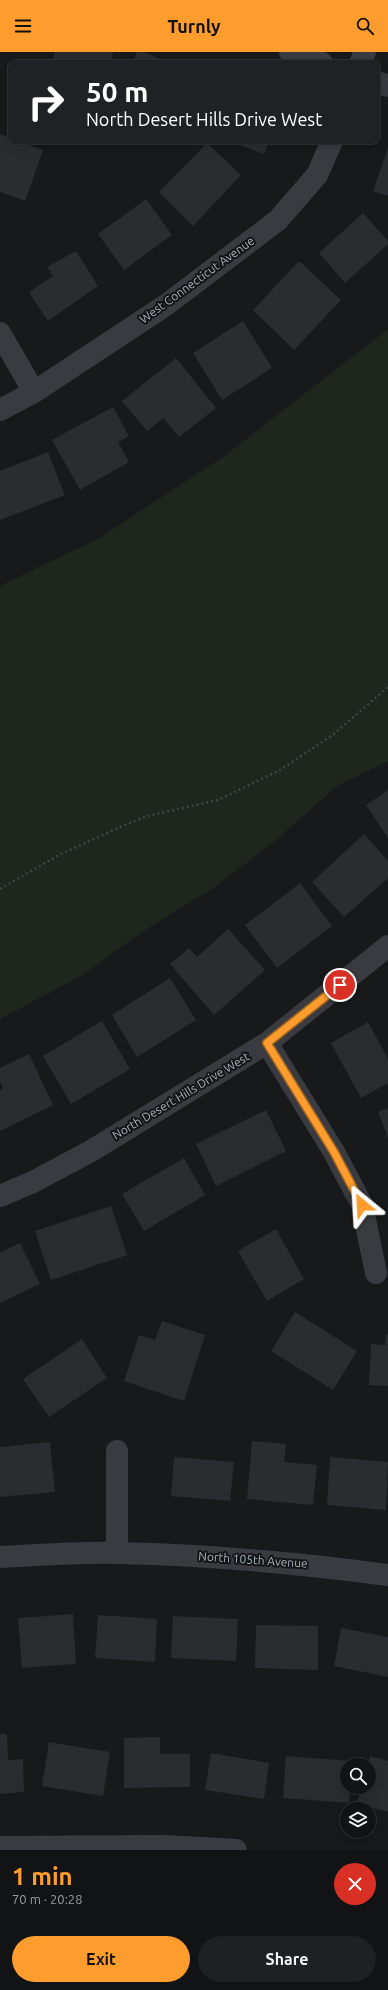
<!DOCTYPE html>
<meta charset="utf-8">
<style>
body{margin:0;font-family:Ubuntu,sans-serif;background:#1f2022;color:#f1f3f6;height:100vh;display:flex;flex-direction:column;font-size:15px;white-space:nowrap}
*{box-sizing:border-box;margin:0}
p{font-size:13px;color:#9c9ea0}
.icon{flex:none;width:22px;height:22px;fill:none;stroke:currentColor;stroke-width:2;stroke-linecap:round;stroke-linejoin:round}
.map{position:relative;height:1798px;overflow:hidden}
.drawer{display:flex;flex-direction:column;background:#121314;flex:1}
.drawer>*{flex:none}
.banner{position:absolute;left:8px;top:8px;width:372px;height:84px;border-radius:8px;box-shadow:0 2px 10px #0003,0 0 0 1px #313234;background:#202124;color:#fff;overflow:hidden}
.buttons{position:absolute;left:340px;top:1706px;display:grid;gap:8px}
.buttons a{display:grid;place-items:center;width:36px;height:36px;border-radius:50%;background:#121314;box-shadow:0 2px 10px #0003,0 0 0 1px #313234;font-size:20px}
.pin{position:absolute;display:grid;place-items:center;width:34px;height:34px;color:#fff;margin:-17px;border:2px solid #fff;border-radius:50%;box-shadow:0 1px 4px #0007}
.me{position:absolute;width:44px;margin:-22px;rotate:333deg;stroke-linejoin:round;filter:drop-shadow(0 0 3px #0008)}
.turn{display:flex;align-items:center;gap:14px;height:84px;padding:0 12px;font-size:18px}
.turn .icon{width:52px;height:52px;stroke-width:2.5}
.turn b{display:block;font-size:28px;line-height:34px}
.round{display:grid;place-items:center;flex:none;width:42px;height:42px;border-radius:21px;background:#1f2022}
.summary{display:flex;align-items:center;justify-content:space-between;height:68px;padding:0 12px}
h1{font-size:24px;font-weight:700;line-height:30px;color:#fe9d2d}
.button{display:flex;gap:8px;margin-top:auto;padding:8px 12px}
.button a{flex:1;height:46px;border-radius:24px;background:#fe9d2d;color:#111;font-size:16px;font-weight:700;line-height:46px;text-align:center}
.button a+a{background:#1f2022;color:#f1f3f6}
header{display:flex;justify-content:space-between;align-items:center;height:52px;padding:0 12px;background:#fe9d2d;color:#111;font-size:18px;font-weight:700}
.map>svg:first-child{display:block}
</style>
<header><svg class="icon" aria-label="menu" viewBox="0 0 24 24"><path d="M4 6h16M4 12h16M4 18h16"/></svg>Turnly<svg class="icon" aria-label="search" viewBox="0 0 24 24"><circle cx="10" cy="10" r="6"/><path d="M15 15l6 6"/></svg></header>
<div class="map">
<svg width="388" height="1798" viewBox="0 0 388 1798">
<rect width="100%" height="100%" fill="#18191b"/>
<path fill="#1e261e" d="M388 277V709L337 734 273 791 212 837 142 880 81 924 0 967V534L99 486 223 405Z"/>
<path fill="#2b2c2f" d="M55 0H113L110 11H52Z
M137 0H143L170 11H133Z
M0 82 11 86V89H18L43 98 25 149 0 140Z
M229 89H269L264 102Z
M207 91 241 123 193 174 159 140Z
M388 96V144L373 139Z
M146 147 172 183 124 218 98 182Z
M363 161 388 189V192L345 231 319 201Z
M76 199 98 234 48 269 29 240 53 224 47 215Z
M299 209 341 248 294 298 253 258Z
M243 269 272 316 222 348 193 301Z
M176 306 216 356 179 385 163 366 147 379 122 349Z
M113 355 129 384 118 390 129 410 80 438 52 388Z
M48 400 65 443 0 468V419Z
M388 738V786L366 753Z
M364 782 388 809V826L344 865 312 830Z
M300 831 332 874 277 916 245 873Z
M228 877 265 918 214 963 170 912 189 896 197 905Z
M170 926 196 968 137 1005 112 963Z
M102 969 130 1017 71 1052 43 1004Z
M368 970 388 1007V1031L361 1046 331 991Z
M29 1002 53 1053 0 1079V1038L3 1036 0 1029V1016Z
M388 1056V1086L378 1060Z
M266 1058 286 1099 216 1134 196 1092Z
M184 1106 205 1143 144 1179 122 1142Z
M111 1154 127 1203 51 1228 35 1179Z
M276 1177 304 1227 267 1249 238 1199Z
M20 1191 40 1232 0 1251V1201Z
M295 1260 357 1299 333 1338 271 1299Z
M162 1269 205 1283 184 1349 124 1329 139 1283 155 1288Z
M386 1282H388V1334L369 1333 371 1292 385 1293Z
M82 1287 107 1326 49 1365 23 1327Z
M252 1389 286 1392 284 1410 317 1413 313 1453 247 1447Z
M50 1390 55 1440 0 1445V1395Z
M174 1405 234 1410 230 1449 171 1444Z
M330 1405 388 1410 386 1458 327 1453Z
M73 1562 76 1612 22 1616 18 1566Z
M98 1563 157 1567 155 1610 95 1606Z
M173 1564 238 1567 236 1609 171 1606Z
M256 1573 318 1574V1618L255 1616Z
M341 1576 388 1585V1625L334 1614Z
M0 1682H7L8 1708 23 1707 24 1740 0 1742Z
M160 1685V1702H190V1735L124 1736V1686Z
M49 1690 110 1700 103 1744 42 1734Z
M211 1701 269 1711 264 1747 205 1738Z
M286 1704 352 1709V1713H347V1735H350L349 1751 283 1746Z
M370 1704 388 1709V1760L357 1752 361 1735H369V1713H368Z"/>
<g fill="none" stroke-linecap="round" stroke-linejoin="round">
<path stroke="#3f4247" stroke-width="2.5" stroke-dasharray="2 3" stroke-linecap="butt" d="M0 837 59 803 127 772 148 764 218 748 280 718 334 682 388 635"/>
<path stroke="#393b40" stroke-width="22" d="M290 0 322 11
M360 11 365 0
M377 30 388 34
M0 281 34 340
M0 358 34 340 166 253 278 168 317 123 332 89
M267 991 334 1100 362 1153 376 1221
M0 1144 33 1130 91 1099 267 991 388 894
M117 1399V1501
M0 1505C39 1503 79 1500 118 1501 209 1503 298 1511 388 1523
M0 1795 165 1794 236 1798"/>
</g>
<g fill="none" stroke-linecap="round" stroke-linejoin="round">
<defs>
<path id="route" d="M340 933 267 991 334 1100 362 1153"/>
</defs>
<use href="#route" stroke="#a5661d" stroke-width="10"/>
<use href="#route" stroke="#fe9d2d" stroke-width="7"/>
</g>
<g text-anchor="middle" stroke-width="4" stroke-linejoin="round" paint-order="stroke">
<g font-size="12" fill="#aab1bb" stroke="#131416">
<text transform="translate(197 228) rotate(-36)" y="4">West Connecticut Avenue</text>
<text transform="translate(181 1044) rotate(-31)" y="4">North Desert Hills Drive West</text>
<text transform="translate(253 1508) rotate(4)" y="4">North 105th Avenue</text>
</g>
</g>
</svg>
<div class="buttons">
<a><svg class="icon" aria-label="search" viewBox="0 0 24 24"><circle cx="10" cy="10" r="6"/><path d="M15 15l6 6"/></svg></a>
<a><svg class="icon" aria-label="layers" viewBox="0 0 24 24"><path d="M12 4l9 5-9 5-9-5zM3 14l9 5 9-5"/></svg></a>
</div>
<div class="pin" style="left:340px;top:933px;background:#d93025"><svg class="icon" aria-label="arrive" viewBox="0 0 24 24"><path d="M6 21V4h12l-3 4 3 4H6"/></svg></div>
<svg class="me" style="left:362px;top:1153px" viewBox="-20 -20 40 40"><path d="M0-17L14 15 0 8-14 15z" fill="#fe9d2d" stroke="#fff" stroke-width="4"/></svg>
<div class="banner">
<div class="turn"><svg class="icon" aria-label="right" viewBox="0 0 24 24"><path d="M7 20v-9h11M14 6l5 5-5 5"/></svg><div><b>50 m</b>North Desert Hills Drive West</div></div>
</div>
</div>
<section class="drawer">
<div class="summary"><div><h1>1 min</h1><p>70 m · 20:28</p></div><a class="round" style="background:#d93025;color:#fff"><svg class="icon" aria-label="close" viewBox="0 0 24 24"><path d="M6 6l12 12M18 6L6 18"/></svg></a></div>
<div class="button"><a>Exit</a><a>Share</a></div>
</section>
